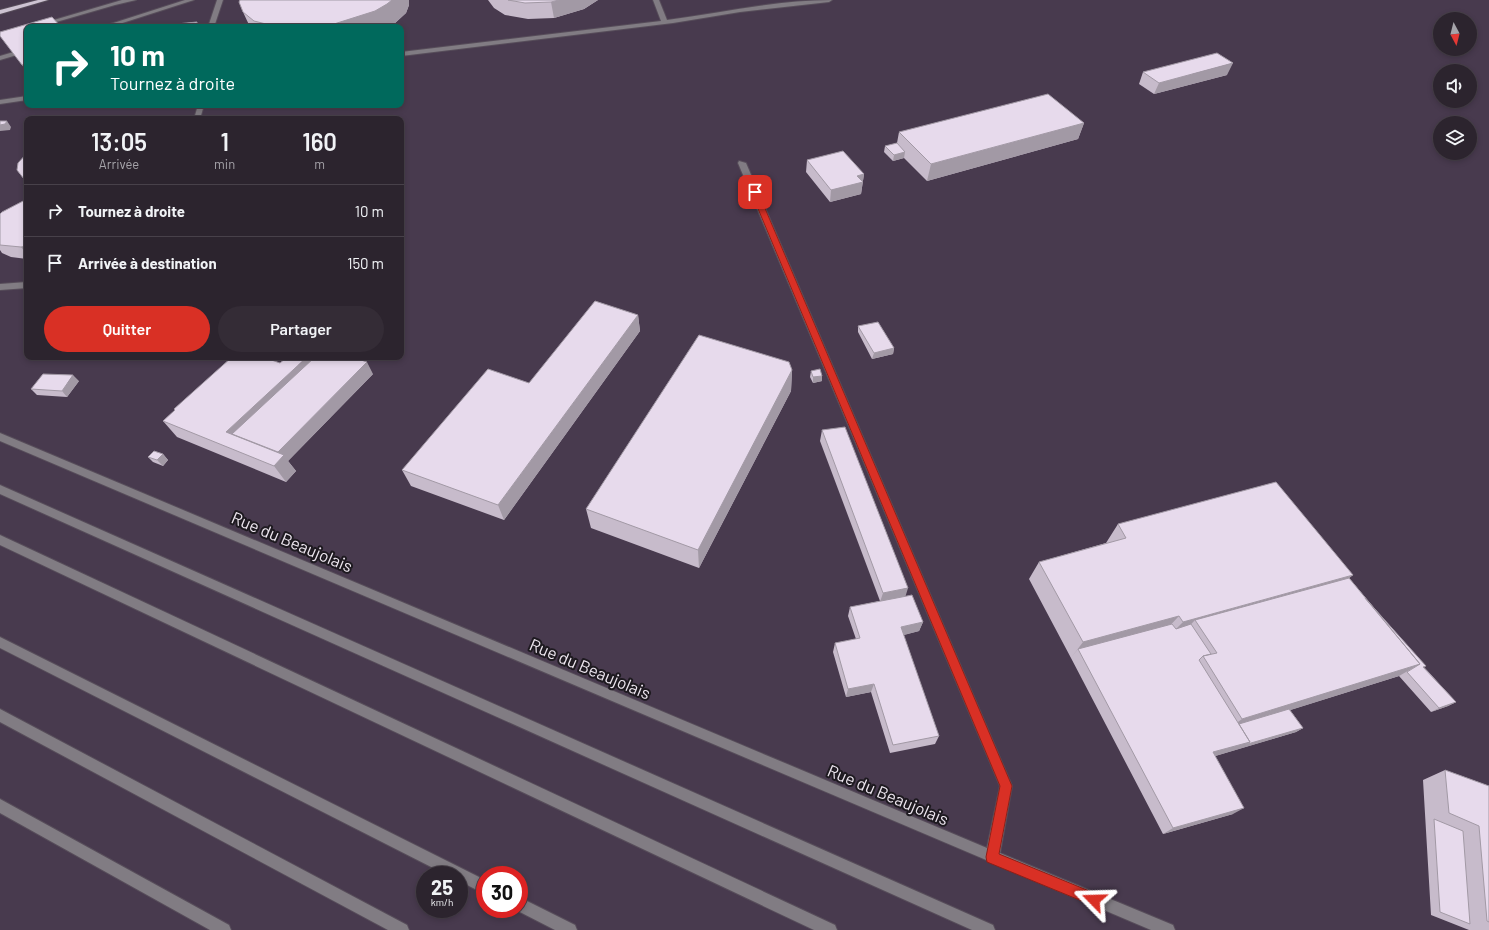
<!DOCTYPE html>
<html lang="fr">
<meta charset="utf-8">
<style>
body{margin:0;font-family:Barlow,sans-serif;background:#342c36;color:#f1f3f6;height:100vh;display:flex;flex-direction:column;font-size:15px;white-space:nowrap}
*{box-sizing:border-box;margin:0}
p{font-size:13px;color:#a6a4aa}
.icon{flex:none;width:22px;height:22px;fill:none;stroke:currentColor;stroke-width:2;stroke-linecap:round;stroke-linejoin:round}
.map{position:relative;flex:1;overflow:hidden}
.sheet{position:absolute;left:24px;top:116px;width:380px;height:244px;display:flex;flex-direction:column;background:#2c242e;border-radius:8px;box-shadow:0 2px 6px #0003,0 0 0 1px #48414a}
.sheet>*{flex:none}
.hud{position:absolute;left:24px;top:24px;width:380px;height:84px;border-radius:8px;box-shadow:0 2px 6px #0003,0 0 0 1px #48414a;background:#00695c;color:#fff;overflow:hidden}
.needle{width:26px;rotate:173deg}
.fabs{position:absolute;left:1433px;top:12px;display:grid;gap:8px}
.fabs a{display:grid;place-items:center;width:44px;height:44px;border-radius:50%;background:#2c242e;box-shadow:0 2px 6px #0003,0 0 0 1px #48414a;font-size:20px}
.speed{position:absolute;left:416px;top:866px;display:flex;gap:8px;font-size:20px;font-weight:700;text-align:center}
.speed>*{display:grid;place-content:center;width:52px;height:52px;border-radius:50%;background:#2c242e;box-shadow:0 2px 6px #0003,0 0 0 1px #48414a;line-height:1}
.speed small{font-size:10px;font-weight:400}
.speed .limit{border:6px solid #d22;background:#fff;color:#111}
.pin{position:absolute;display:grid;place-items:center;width:34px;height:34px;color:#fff;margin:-17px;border-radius:8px;box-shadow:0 2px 6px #0006}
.me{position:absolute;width:44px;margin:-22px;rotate:292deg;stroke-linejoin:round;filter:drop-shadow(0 0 3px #0008)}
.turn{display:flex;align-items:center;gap:14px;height:84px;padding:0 20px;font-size:18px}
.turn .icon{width:52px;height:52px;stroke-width:2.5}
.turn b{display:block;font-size:28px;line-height:34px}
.eta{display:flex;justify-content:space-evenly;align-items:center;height:68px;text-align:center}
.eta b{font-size:24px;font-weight:600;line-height:28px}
.button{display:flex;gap:8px;margin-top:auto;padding:8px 20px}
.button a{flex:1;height:46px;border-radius:24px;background:#d93025;color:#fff;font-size:16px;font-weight:600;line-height:46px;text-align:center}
.button a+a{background:#342c36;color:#f1f3f6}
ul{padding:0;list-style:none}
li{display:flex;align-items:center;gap:12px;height:52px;padding:0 20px;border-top:1px solid #48414a}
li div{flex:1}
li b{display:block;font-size:15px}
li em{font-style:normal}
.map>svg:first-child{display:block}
</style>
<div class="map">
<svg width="1489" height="930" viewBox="0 0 1489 930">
<rect width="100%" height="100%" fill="#3a303e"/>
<path fill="#483a4e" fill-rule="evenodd" d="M0 0H1489V930H0ZM1440 19H1470V49H1440ZM27 27H401V105H27ZM1440 71H1470V101H1440ZM27 119H401V357H27ZM1440 123H1470V153H1440ZM425 875H459V909H425ZM485 875H519V909H485Z"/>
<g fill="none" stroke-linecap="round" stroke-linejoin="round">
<defs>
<path id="minor" d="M122 0H136L115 5 39 27H30Z
M185 0H194L110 27H101Z
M217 0H223L214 27H208Z
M653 0H659L667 20C722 13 776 0 832 0L829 2 740 12 673 23 401 56V52L661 21Z
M27 48V52L0 60V56Z
M27 96V100L0 104V100Z
M198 105H204L200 119H194Z
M739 161 746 163 1012 786 1000 853 1173 925 1175 930H1151L0 441V433L987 848 1000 786 738 163Z
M27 282V288L0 290V284Z
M0 485 993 925 995 930H972L0 494Z
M0 535 835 925 837 930H814L0 545Z
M0 637 485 880V894L459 881V875H447L0 648Z
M0 709 407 925 409 930H388L0 722Z
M0 799 229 925 231 930H210L0 813Z
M519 897 575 925 577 930H555L514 909H519Z"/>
<path id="major" d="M38 0H48L0 14V10Z"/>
</defs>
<use href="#minor" stroke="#574d5a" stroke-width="2"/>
<use href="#major" stroke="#574d5a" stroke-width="2"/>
<use href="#minor" fill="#817c83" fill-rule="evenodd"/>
<use href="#major" fill="#cdc3d2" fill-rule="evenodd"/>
</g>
<path fill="#c7bbcb" d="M488 0H598L584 9 554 18 528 19 505 15 494 8Z
M409 5 406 13 394 24 389 27H250L243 12Z
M1143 72 1227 75 1154 94 1139 84Z
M1084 123 1078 139 927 181 904 158 893 161 884 152 885 146 897 143 899 132Z
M27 153V183L17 170Z
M807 160 864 174 861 194 830 202 806 172Z
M27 199V259L11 257 2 253 0 250V214Z
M638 315 640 331 504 520 411 486 402 470 529 383Z
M858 326 894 348 893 354 872 359 858 332Z
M280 363 373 374 288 461 296 471 286 482 177 437 163 421 175 410 174 409Z
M792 370 791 391 699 568 591 528 586 509Z
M811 371 822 376V381L813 383 810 377Z
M79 381 67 397 37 395 31 389Z
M822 430 905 596 923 622 919 631 903 635 939 736 935 744 890 753 871 692 846 697 833 652 835 643 856 639 848 616 850 607 880 601 820 441Z
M163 454 168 460 163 466 153 462 148 457Z
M1118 524 1353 575 1349 578 1424 667 1456 702 1448 706 1431 712 1399 676 1290 710 1303 728 1296 732 1215 756 1233 814 1163 834 1071 658 1029 579 1039 562 1106 543Z
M1445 770 1489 786V930H1469L1431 915 1423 780Z"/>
<path fill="#a299a5" d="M392 0H409V5L406 13 394 24 389 27H336L334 24Z
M559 0H598L584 9 554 18 551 2Z
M197 22 200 27H195Z
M1233 63 1227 75 1154 94 1159 83Z
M27 64V71H26L22 65Z
M7 121 11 127 10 130 0 131V125Z
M1084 123 1078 139 927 181 931 164Z
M905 152 904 158 893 161 894 155Z
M864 174 861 194 830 202 831 190 857 176Z
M27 246V254L21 247Z
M638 315 640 331 504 520 498 505Z
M894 348 893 354 872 359 874 353Z
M307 357H331L245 442 226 432Z
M367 362 373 374 288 461 296 471 286 482 274 466 275 455Z
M792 370 791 391 699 568 698 550Z
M73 375 79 381 67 397 62 391Z
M822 376V381L813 383V377Z
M163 454 168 460 163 466 157 460Z
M1353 575 1332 592 1195 620 1182 634 1167 638 1183 622Z
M908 588 905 598 880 602 883 593Z
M1179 616 1163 633 1078 649 1071 658 1083 642Z
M923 622 919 631 897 637 901 627Z
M1420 664 1399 676 1227 730 1242 719Z
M874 684 871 692 846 697 848 689Z
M1456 702 1448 706 1431 712 1439 708Z
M1303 728 1296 732 1202 760 1213 752 1250 742Z
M1244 808 1233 814 1163 834 1173 828Z"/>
<path fill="#e7daec" stroke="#a299a5" d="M240 0H392L387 4 375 11 334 24 297 27H284L274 26 254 21 243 12 239 2Z
M508 0H559L551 2 525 3Z
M52 17 61 27H27V64L22 65 0 36V32Z
M197 22 195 27H145Z
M1217 53 1233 63 1159 83 1143 72Z
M1048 94 1084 123 931 164 899 132Z
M0 121H7L5 124 0 125Z
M897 143 905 152 894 155 885 146Z
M843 151 864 174 857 176 863 182 831 190 807 160Z
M27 153V179H24L17 170 18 163Z
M27 199V246L21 247 0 245V214L2 212Z
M595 301 638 315 498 505 402 470 488 369 529 383Z
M878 322 894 348 874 353 858 326Z
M699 335 789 362 792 370 698 550 586 509Z
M232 357H263L280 363 287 357H307L226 432 284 455 274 466 163 421 175 410 174 409Z
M315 357H352L367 362 278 452 232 434Z
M820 369 822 376 813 377 811 371Z
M43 374 73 375 62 391 31 389Z
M845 427 908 588 883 593 822 430Z
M154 451 163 454 157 460 148 457Z
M1276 482 1353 575 1183 622 1179 616 1083 642 1039 562 1126 538 1118 524Z
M1349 578 1420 664 1242 719 1203 656 1217 653 1195 620Z
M912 595 923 622 901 627 939 736 893 745 874 684 848 689 835 643 860 638 850 607Z
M1365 598 1426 666 1423 667 1456 702 1439 708 1407 672 1420 664Z
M1172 624 1176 629 1191 624 1211 654 1203 656 1199 660 1250 742 1213 752 1244 808 1173 828 1078 649Z
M1289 709 1303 728 1244 745 1250 742 1239 724Z
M1445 770 1489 786V922L1487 921 1479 826 1449 813Z
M1434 819 1463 831 1470 924 1440 912Z"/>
<path fill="#d93025" stroke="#8d1f18" d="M755 190 758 192 1012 786 999 854 1099 895 1101 900 1099 904 1094 906 987 862 986 857 1000 786 751 192Z"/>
<g text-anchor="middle" stroke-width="4" stroke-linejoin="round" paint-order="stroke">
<g font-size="17" fill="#eee7f0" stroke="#1e1a20">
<text transform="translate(292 542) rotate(23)" y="6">Rue du Beaujolais</text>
<text transform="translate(590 669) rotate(23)" y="6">Rue du Beaujolais</text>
<text transform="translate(888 795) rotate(23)" y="6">Rue du Beaujolais</text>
</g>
</g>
</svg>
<div class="fabs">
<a><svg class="needle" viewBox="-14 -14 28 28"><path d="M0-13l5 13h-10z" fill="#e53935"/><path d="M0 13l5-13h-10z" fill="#a6a4aa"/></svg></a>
<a><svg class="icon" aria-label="sound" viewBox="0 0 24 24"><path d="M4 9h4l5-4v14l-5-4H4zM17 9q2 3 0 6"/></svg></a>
<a><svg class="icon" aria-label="layers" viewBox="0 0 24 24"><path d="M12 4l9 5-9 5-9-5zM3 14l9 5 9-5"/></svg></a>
</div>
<div class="speed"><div>25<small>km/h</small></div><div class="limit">30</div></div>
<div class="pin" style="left:755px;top:192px;background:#d93025"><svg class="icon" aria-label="arrive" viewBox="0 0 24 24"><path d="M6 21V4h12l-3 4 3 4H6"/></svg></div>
<svg class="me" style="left:1094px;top:900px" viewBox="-20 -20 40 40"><path d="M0-17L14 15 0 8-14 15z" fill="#d93025" stroke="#fff" stroke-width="4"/></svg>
<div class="hud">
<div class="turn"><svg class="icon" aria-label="right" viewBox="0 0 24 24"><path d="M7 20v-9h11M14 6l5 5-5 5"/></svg><div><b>10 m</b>Tournez à droite</div></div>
</div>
<section class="sheet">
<div class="eta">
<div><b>13:05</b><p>Arrivée</p></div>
<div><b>1</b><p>min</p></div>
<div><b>160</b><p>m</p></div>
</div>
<ul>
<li><svg class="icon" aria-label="right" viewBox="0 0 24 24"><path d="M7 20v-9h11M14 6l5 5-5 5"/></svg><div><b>Tournez à droite</b></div><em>10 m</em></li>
<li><svg class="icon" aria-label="arrive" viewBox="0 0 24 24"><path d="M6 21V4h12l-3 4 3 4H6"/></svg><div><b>Arrivée à destination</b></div><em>150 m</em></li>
</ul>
<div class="button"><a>Quitter</a><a>Partager</a></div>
</section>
</div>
